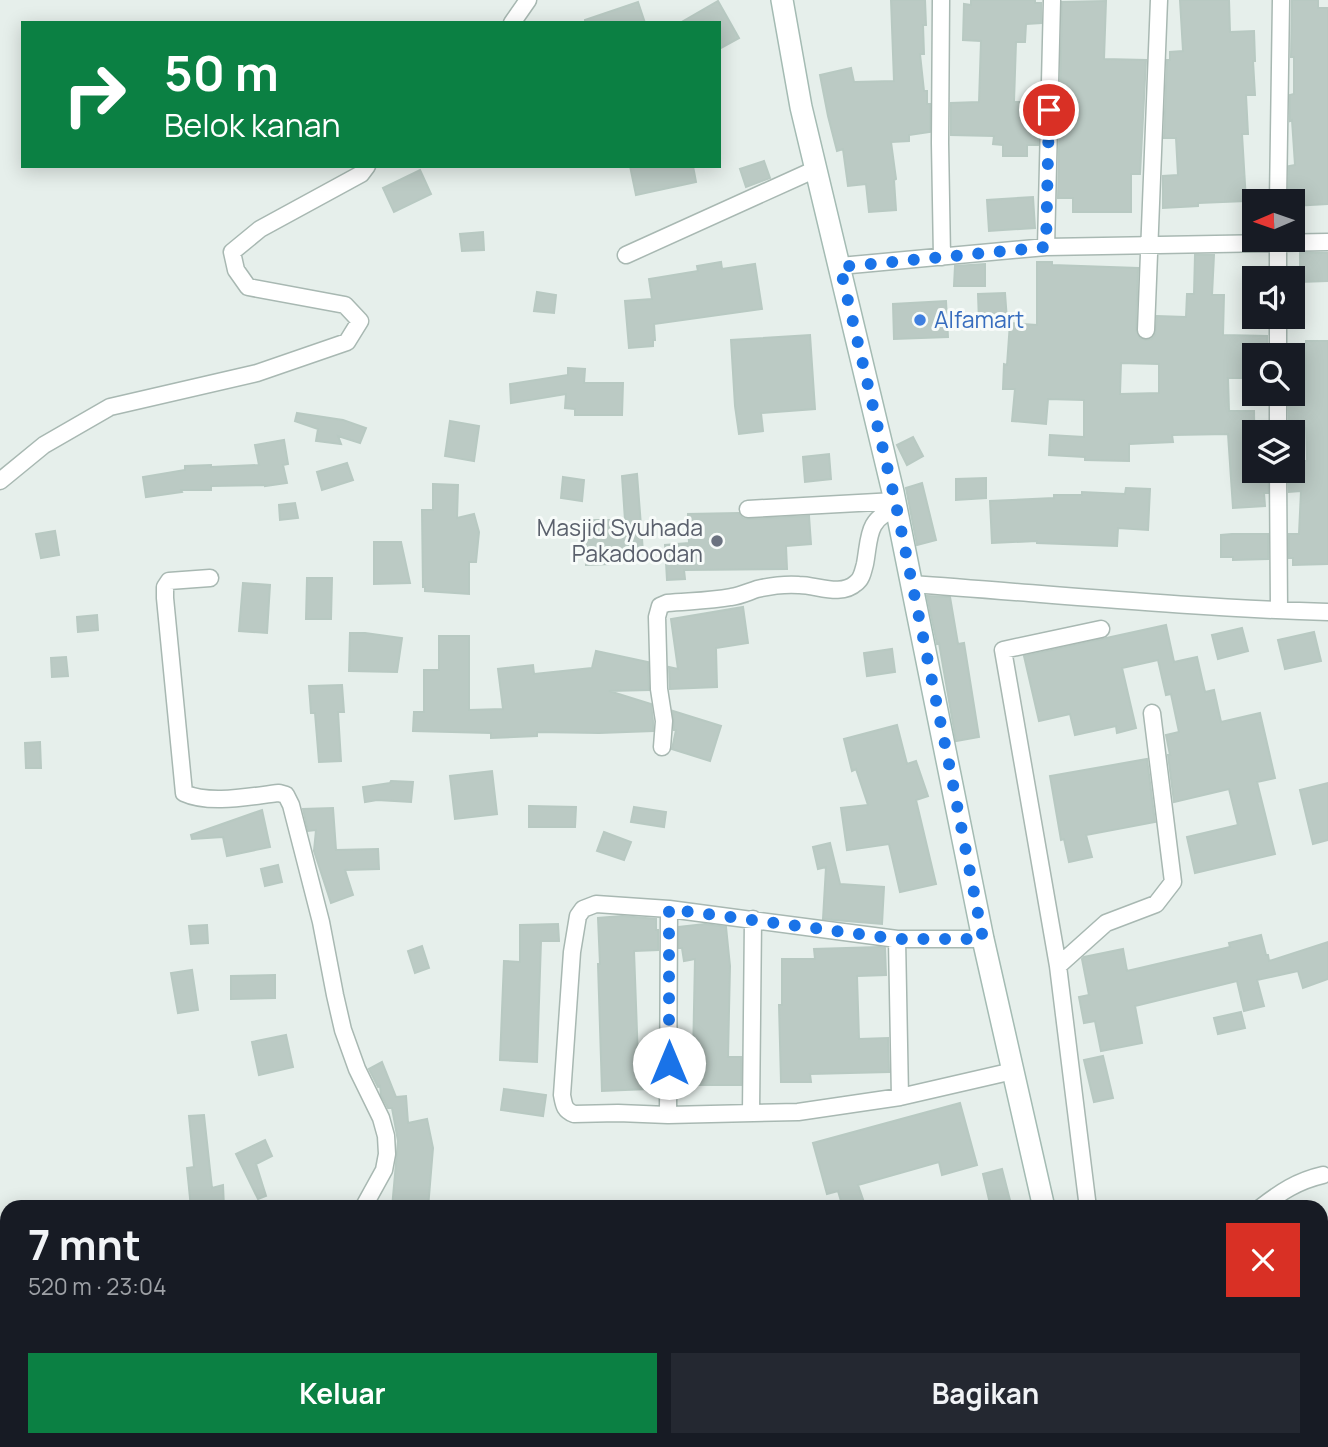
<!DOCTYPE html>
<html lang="id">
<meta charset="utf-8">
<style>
body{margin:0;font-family:Manrope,sans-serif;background:#242831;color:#f1f3f6;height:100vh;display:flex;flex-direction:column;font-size:26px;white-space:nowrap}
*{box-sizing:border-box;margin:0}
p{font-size:23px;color:#9ea1a6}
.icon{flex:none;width:38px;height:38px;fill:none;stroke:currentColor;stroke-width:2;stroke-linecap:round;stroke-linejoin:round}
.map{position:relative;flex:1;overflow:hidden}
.panel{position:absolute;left:0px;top:1200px;width:1328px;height:247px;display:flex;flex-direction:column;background:#171b24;border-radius:21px 21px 0 0;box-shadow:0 4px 18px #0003}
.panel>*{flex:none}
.hud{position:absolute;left:21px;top:21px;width:700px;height:147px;border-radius:0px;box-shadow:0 4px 18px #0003;background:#0b8043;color:#fff;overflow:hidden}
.needle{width:46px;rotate:268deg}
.fabs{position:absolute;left:1242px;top:189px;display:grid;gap:14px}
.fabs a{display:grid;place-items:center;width:63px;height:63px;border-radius:0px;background:#171b24;box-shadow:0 4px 18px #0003;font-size:35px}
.pin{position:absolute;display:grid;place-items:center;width:60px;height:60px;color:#fff;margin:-30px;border:4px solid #fff;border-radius:50%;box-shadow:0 2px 7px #0007}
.me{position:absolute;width:77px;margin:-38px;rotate:0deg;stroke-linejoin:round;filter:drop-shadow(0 0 5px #0008)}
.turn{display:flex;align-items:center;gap:24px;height:147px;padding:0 28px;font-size:32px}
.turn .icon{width:91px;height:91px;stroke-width:2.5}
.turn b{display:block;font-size:49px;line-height:60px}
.round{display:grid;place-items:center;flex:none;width:74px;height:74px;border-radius:0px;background:#242831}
.head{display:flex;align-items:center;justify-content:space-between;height:119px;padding:0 28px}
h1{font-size:42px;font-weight:700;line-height:52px}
.cta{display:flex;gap:14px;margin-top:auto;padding:14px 28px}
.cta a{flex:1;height:80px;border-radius:0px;background:#0b8043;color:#fff;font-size:28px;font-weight:700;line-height:80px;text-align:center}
.cta a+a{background:#242831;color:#f1f3f6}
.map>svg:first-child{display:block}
</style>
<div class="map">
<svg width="1328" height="1447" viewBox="0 0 1328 1447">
<rect width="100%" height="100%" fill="#e6efeb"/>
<path fill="#bbcac4" stroke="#b8c9c2" stroke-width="2" fill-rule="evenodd" d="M891 0H925L926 25H923L924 54H920L924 91H927V104H930V132L909 135V141L891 142 896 179 894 180 896 210 869 212 866 184 848 186 843 149 837 151 828 116 820 75 851 68 854 82 894 81Z
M971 0H1035V3H1041V23L1026 24 1025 42H1016L1014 102H1039L1038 145H1027V156H1003V145L993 144 994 136 951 135V103L979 102 981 41 963 40 964 4 971 5Z
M1180 0H1229L1230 32 1254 31 1255 61H1253L1255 95H1246L1248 134H1242L1246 201 1198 203V206L1163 208V176L1178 175 1176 138H1164L1167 60H1170V52L1183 51Z
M1292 0H1318V8H1328V204L1293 206V201H1288L1289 166 1295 165 1292 120 1290 121V95L1294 94V57H1291Z
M718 1 739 38 719 49V23H680Z
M1106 1 1104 59 1146 60 1140 174H1131V212H1073V198H1058L1062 2Z
M638 2 645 23H585V20Z
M764 161 770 178 746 187 740 169Z
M630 166H693L696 182 636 195Z
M420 170 431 194 394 212 383 188Z
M1033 197 1035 228 989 231 987 200Z
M483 232 484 250 462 251 460 234Z
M1300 253H1328V281L1300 282Z
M1195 255H1214L1212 295H1224L1223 335 1267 336V355H1255V378H1228L1229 411H1254L1255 471H1268V493H1264L1265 506 1233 508 1228 434 1172 435 1173 442 1129 444V461L1085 460V457L1049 455 1050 435 1084 437V400L1048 399 1046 424 1012 421 1015 389H1003L1004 364 1007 365 1010 323 1037 325V262H1052V265L1138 268 1136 330 1140 338 1146 340 1151 339 1155 335 1157 316 1186 317 1187 294H1194ZM1121 363 1159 364V393L1120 394Z
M721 262 722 269 755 264 762 309 654 324 655 340H653V346L629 348 625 301 652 299 649 279 698 271 697 266Z
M985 264V286H954L955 266Z
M537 292 556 295 554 313 534 311Z
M1005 293 1007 320 979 322 978 294Z
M946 301 948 337 894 339 893 304Z
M810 335 815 409 761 413 763 431 739 434 735 406 731 340Z
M1306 341H1328V564L1293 565V558H1289V534H1299L1301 491 1289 492 1288 471H1293V461H1307L1306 428 1289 429 1288 394H1293V380L1306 379Z
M568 368 585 369 584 383H623L622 415H575V409L565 408 566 394 511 403 510 384 568 375Z
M297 413 343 420 366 428 360 443 338 436 341 444 316 441 318 429 295 421Z
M450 421 479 426 474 461 445 456Z
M913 437 923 456 907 465 897 445Z
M284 440 288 464 283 465 287 483 265 486V485L211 486V490H181L182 492 146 497 143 477 185 470V466L211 465V467L259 465 255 445Z
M829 454 831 479 805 482 803 457Z
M347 463 353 480 322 490 317 472Z
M637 474 643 552 610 553V564L586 565 585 520H625L622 476Z
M563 477 584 480 582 501 561 498Z
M986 478V498L956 500V479Z
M922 483 936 540 917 545 906 488Z
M433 484 458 485 457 518 474 514 479 532 476 562H469V594L425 591V587H423L422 510H433Z
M1126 488 1150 489 1148 530 1118 528 1117 546 1037 543V541L992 543 990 501 1054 498V495H1082V492L1125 494Z
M295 503 298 518 280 520 279 505Z
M739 513 743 518 749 519 809 516 811 544 786 546 787 569 684 570 685 579 667 580 665 545 689 543 688 514Z
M55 531 59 555 41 558 36 534Z
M1232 534H1268V559L1233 560V557H1221V535Z
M374 542H401L410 583 374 584Z
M307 578H332L331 619H306Z
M243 583 270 585 267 633 239 631Z
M927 596 950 597 958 644 964 643 979 737 956 741 939 643 937 644Z
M743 607 748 643 716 648 717 687 670 689 669 667 678 669 671 619Z
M97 615 98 630 78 632 77 617Z
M1166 625 1174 662 1197 657 1205 692 1214 690 1221 722 1260 713 1275 778 1257 782 1275 854 1195 873 1187 837 1238 825 1229 789 1174 802 1168 755H1170L1166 735 1179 732 1171 694 1166 695 1158 660 1122 668 1136 728 1117 733 1116 726 1075 735 1070 714 1039 721 1024 656Z
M1242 628 1248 651 1218 659 1212 635Z
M1314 632 1321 661 1285 669 1278 640Z
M350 633H365L402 638 397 672 349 671Z
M439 636H469V710L503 709 498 669 533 665 534 674 592 668 596 651 648 662 649 690 609 691 651 704 653 721V731L599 733 537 732V736L491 738V733L413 731 414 712H424V670H439Z
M892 649 895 672 867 676 864 653Z
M66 657 68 676 52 677 51 658Z
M342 685 344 712H338L341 761 319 762 315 713H311L309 686Z
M673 711 721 726 710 761 672 749 676 730H674Z
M897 725 907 764 916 761 928 796 916 800 936 884 900 892 889 844 847 850 841 808 868 805 856 769 852 771 844 739Z
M40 742 41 768H26L25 743Z
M1147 759 1155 822 1086 835 1092 857 1069 862 1064 839 1061 840 1050 776Z
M492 771 497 814 455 819 450 776Z
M391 781 413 782 411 802 377 800 365 802 363 787 390 783Z
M1328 783V840L1313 844 1300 790Z
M529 806 576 807 575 827H529Z
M634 807 666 812 664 827 631 822Z
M333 808 336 850 378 849 379 869 345 870 353 895 331 903 314 851 316 830 308 831 303 809Z
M262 810 270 847 227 856 223 837 192 839 191 835Z
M604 832 631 842 624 860 597 851Z
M830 843 840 884 884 887 882 924 823 919 826 867 818 869 813 847Z
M278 865 282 882 265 886 261 869Z
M622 916 656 919V930H658V950L634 951 638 1059H646L648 1089 602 1091 598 964H600L598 918Z
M558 924 559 941H541L537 1062 500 1060 504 961 520 962V925Z
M705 924 726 927 730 966 728 1057H741V1085H688V1057H693L695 959 684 961 682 948H679V927Z
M207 925 208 943 191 944 189 926Z
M1261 935 1266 955H1268L1269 961 1328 942V979L1303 988 1298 971 1257 980 1264 1006 1244 1011 1237 981 1135 1006 1142 1043 1101 1051 1095 1021 1084 1023 1079 997 1089 995 1082 959 1084 957 1123 949 1127 971 1230 947 1229 943Z
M422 946 429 968 415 973 408 951Z
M880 947 885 948 886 975 857 976 859 1039 888 1038 889 1072 810 1074 811 1082H781L779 1005H782V959H815L814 949Z
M192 970 198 1010 178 1013 171 973Z
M275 975V998L231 999V976Z
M1241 1012 1245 1028 1218 1034 1214 1018Z
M286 1035 293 1067 259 1075 252 1042Z
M1103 1056 1113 1098 1094 1102 1084 1060Z
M382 1062 396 1097 406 1096 408 1123 427 1119 433 1148 428 1208H392L398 1141 392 1108H388L381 1095 380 1086 378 1087 369 1069Z
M504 1089 546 1095 543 1116 501 1110Z
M960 1103 977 1165 942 1175 939 1162 858 1185 866 1208H843L838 1191 827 1194 813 1143Z
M204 1115 212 1188 223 1185 224 1207 191 1208 187 1168 194 1167 189 1116Z
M265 1140 272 1156 256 1164 266 1196 258 1199 236 1154Z
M1002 1169 1012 1208H991L983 1174Z"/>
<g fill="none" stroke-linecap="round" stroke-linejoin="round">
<defs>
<path id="street" d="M941 0 940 143 942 257
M512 23 528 0
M1278 201 1281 0
M1278 240V278
M1046 247 1052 0
M626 255 816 169
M840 266 1046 247 1328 242
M1278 317V355
M1146 330 1159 0
M1278 394V432
M1278 471 1279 610
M0 481 44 445 110 407 257 373 347 342 360 321 345 305 248 287 236 270 232 252 260 229 361 174 367 166
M748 509 895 501
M210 578 169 581 165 587V598L184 793C210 805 251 796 279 793L286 795 291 805 321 922 335 995 343 1030 357 1069 381 1118 386 1136 387 1154 384 1170 363 1208
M912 584C1051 594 1189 608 1328 612
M662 747 664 721 659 689 657 617 660 606 667 603C688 601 710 601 731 597 740 596 748 592 757 589 770 586 785 584 799 585 817 585 841 597 856 583 862 579 863 571 865 564 870 538 866 518 897 509
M897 939 900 1097
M983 939H897L669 909 596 904 583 909 578 916 572 952 562 1095C564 1105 564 1110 574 1114L618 1113 668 1115 798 1112 900 1097 1013 1071
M1058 966 1003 650 1101 629
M751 1113 753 919
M668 1115 669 909
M1088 1208 1058 966 1106 923 1156 904 1173 882 1152 713
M1260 1208C1281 1192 1297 1181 1323 1175
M282 1440 326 1447"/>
<path id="secondary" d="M782 0 801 107 893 492 983 939 1044 1208
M1097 1440 1099 1447"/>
</defs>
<use href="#street" stroke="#a8b8b2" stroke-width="19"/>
<use href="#secondary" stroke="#a4bbb3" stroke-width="24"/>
<use href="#street" stroke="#fff" stroke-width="16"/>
<use href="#secondary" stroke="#fff" stroke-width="21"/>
</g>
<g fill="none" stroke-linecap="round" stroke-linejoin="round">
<path stroke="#1a73e8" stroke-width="12" stroke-dasharray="0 21.6" d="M669 1063V909L897 939H983L949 764 895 500 840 267 1046 247 1049 110"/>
</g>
<circle fill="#3f7fe0" stroke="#f7fbf9" stroke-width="2.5" cx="920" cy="320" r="7"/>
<circle fill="#6b7280" stroke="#f7fbf9" stroke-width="2.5" cx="717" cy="541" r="7"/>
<g text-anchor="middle" stroke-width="6" stroke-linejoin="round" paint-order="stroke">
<g font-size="23" fill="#366cbe" stroke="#f7fbf9" text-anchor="start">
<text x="934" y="328">Alfamart</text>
</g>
<g font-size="23" fill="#5b616d" stroke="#f7fbf9" text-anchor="end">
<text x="703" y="536">Masjid Syuhada<tspan x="703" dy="26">Pakadoodan</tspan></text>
</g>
</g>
</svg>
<div class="fabs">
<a><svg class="needle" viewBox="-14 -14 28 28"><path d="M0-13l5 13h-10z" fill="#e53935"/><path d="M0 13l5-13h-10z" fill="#9ea1a6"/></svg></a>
<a><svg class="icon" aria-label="sound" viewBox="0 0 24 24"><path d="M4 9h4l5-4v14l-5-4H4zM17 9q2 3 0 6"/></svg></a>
<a><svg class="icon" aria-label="search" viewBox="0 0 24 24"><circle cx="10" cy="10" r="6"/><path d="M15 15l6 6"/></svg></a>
<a><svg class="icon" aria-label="layers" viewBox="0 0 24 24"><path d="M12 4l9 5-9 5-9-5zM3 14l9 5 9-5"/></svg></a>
</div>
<div class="pin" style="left:1049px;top:110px;background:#d93025"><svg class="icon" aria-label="arrive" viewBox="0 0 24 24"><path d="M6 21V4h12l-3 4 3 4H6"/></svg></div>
<svg class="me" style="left:669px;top:1063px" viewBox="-20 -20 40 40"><circle r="19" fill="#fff"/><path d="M0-13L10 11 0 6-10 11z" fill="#1a73e8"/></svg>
<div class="hud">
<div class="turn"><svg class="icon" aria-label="right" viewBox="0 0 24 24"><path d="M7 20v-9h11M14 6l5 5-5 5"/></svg><div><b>50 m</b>Belok kanan</div></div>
</div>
<section class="panel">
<div class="head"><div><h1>7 mnt</h1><p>520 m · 23:04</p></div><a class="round" style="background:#d93025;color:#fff"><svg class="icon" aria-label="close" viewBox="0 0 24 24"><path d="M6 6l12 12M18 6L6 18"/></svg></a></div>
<div class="cta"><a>Keluar</a><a>Bagikan</a></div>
</section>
</div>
